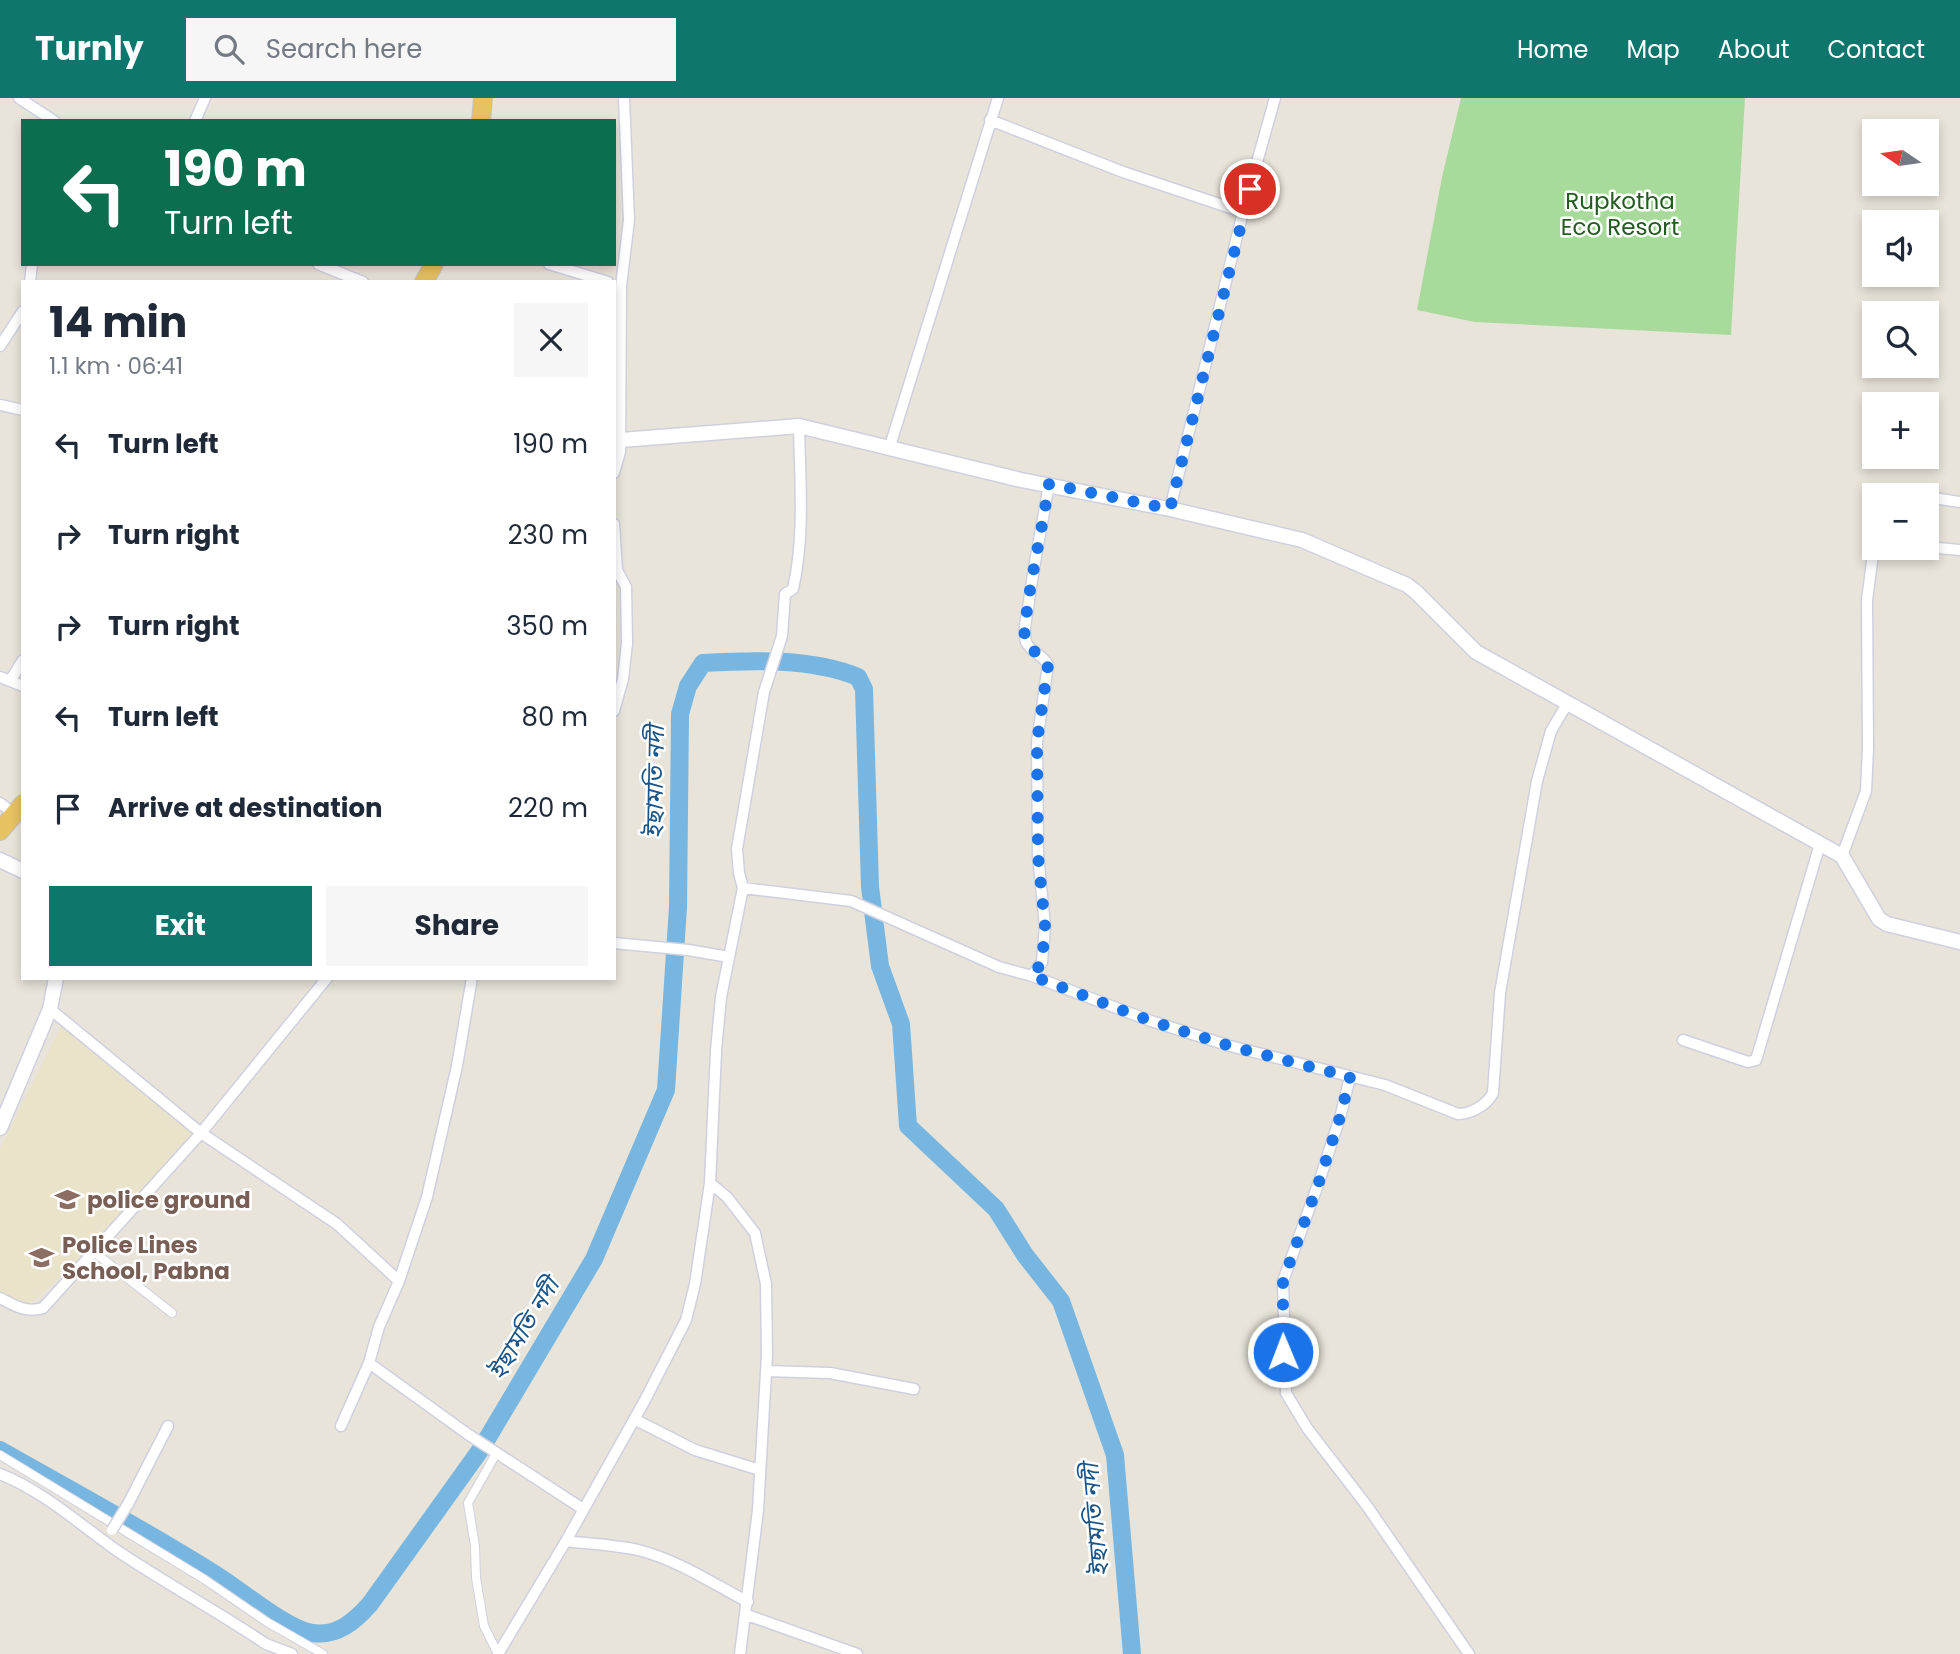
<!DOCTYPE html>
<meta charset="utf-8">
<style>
body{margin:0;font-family:Poppins,"Noto Sans Bengali",sans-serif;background:#f6f6f7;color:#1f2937;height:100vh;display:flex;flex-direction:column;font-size:26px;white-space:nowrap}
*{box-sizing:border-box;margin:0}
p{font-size:23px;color:#747a83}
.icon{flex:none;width:38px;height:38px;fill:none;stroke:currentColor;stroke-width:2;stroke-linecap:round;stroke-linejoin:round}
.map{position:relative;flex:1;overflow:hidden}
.panel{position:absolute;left:21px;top:182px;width:595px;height:700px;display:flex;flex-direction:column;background:#fff;border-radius:0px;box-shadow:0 4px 10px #0003}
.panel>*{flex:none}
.banner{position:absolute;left:21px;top:21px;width:595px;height:147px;border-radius:0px;box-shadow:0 4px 10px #0003;background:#0b6e4f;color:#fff;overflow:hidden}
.needle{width:46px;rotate:283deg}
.buttons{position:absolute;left:1862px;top:21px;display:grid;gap:14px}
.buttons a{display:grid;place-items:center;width:77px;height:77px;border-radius:0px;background:#fff;box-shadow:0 4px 10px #0003;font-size:35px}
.pin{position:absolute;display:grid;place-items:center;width:60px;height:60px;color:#fff;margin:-30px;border:4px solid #fff;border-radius:50%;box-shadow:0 2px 7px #0007}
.me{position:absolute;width:77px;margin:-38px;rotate:359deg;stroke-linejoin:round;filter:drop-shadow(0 0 5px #0008)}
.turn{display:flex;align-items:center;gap:24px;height:147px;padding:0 28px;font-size:32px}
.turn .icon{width:91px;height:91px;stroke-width:2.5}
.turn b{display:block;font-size:49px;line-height:60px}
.round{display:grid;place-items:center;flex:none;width:74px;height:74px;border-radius:0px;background:#f6f6f7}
.overview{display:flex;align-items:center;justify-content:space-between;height:119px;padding:0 28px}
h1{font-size:42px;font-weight:700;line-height:52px}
.cta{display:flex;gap:14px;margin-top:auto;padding:14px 28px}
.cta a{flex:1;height:80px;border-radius:0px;background:#0f766e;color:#fff;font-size:28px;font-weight:700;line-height:80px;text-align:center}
.cta a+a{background:#f6f6f7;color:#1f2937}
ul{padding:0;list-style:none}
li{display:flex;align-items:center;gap:21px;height:91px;padding:0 28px}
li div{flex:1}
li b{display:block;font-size:26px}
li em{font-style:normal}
header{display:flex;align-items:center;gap:42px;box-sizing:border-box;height:98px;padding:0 35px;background:#0f766e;color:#fff}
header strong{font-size:33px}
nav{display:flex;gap:38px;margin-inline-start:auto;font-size:24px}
.search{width:490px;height:63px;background:#f6f6f7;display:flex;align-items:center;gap:18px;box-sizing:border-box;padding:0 24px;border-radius:0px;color:#747a83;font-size:26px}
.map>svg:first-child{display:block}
</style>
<header>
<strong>Turnly</strong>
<div class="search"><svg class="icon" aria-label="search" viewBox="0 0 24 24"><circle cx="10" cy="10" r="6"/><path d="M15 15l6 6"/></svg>Search here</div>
<nav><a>Home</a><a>Map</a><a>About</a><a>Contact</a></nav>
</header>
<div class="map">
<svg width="1960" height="1556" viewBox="0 0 1960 1556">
<rect width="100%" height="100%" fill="#e8e4da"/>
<path fill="#e9e3ca" d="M62 926 196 1034 89 1153 24 1211 0 1199V1051Z"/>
<path fill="#a8da9b" d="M1461 0H1745L1731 237 1475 224 1417 212 1442 79Z"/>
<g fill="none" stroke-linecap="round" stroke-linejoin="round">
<path stroke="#76b6e1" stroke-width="18" d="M0 1352C74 1394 149 1434 221 1480 244 1495 287 1531 312 1535 337 1539 355 1523 370 1506L481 1351 594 1161 666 992 678 809 680 616 688 588 703 565C752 562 812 560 858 579L864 591 870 789 880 868 901 926 908 1028 996 1111 1025 1157 1061 1203 1115 1357 1132 1556"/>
<defs>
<path id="pedestrian" d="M94 1154 172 1215
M497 1354 468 1405 475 1448 476 1480 484 1528 498 1556
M0 1357 204 1481 267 1524 323 1556"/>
<path id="minor" d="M19 0 54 23
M990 22 1123 74 1243 114
M195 23 205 0
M318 166 363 184
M549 166 608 184
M30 184 32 166
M0 248 23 213
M0 307 23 312
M890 348 998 0
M614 375 620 354 621 188 629 122 624 0
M1876 397 1888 392 1918 397
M1927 399 1960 404
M1170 411 1243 114 1275 0
M614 426 617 472 626 489 627 545 623 581 614 613
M1927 449 1960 452
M0 579 23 588
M10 583 23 562
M0 705 14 716
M1842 758 1866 693 1868 650 1867 502 1874 449V421
M743 790 851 803 999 869 1032 878 1042 864 1045 828 1038 757 1037 644 1048 567C1044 557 1031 555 1026 544 1023 534 1026 521 1028 511 1033 469 1042 428 1049 386
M614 845 688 852 729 859
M1032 878 1151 923 1230 948 1385 987 1458 1016C1471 1016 1487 1007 1493 995L1500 895 1537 683 1551 633 1567 606
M50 911 201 1035 337 1126 399 1183
M1683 942 1748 964 1756 962 1820 746
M1350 979 1341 1016 1320 1081 1283 1183 1286 1295 1307 1330 1367 1408 1469 1556
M710 1085 727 1099 755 1135 766 1186 767 1257 758 1412 740 1556
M0 1200C15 1208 26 1215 43 1210L201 1035 327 880
M369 1265 469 1337 583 1411
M766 1273 830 1275 914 1291
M634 1321 695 1352 760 1372
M341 1328 369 1265 379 1229 399 1183 427 1099 457 968 472 880
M0 1376C43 1393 78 1425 116 1452 165 1485 217 1513 266 1546L292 1556
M128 1406 168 1328
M566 1443C590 1446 615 1447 638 1452 678 1462 712 1485 748 1504
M747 1517 857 1556
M498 1556 566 1443 645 1302 686 1222 695 1186 710 1085 716 953 721 899 743 790 739 775 737 751 764 594 782 538 785 496 793 491C805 438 800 382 799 328"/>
<path id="tertiary" d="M621 342 799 328 1021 382 1170 411 1302 442 1407 487 1416 494 1476 554 1842 758 1879 821 1887 826 1960 844
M0 762 23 773
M0 1030 50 911 56 880"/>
<path id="trunk" d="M481 23 483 0
M424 184 434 166
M0 733 23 706"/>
</defs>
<use href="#pedestrian" stroke="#cfd0df" stroke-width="10"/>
<use href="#minor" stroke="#cfd0df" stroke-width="13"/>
<use href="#tertiary" stroke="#cfd0df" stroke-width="17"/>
<use href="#trunk" stroke="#c3c3c3" stroke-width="20"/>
<use href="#pedestrian" stroke="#fff" stroke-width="8"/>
<use href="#minor" stroke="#fff" stroke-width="10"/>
<use href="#tertiary" stroke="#fff" stroke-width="14"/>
<use href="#trunk" stroke="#e7c263" stroke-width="18"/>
<defs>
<path id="minor-bridge" d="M112 1432 128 1406"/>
</defs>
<use href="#minor-bridge" stroke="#cfd0df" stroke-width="13" stroke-linecap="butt"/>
<use href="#minor-bridge" stroke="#fff" stroke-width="10"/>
</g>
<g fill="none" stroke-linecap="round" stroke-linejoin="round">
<path stroke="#1a73e8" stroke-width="12" stroke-dasharray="0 21.6" d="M1250 91 1170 411 1049 386C1043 426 1034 465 1028 505 1027 517 1022 533 1026 544 1031 554 1044 557 1048 567L1037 644 1038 757 1045 828 1042 864 1032 878 1151 923 1230 948 1350 979 1341 1016 1320 1081 1283 1183V1254"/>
</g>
<defs>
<symbol id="university-bare" viewBox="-9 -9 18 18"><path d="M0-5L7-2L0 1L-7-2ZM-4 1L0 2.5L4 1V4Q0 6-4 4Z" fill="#8d6e63" stroke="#fff" stroke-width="2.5" paint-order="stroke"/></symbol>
<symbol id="school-bare" viewBox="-9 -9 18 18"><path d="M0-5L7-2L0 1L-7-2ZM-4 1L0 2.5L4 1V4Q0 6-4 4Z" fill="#8d6e63" stroke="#fff" stroke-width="2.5" paint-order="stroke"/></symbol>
</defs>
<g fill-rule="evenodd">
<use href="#university-bare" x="50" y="1084" width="35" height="35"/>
<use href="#school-bare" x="24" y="1142" width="35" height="35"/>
</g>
<g text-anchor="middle" stroke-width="5" stroke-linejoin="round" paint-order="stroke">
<g font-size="23" fill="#245b20" stroke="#fff">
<text x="1620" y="111">Rupkotha<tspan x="1620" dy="26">Eco Resort</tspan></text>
</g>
<g font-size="23" font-weight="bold" fill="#785e54" stroke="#fff" text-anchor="start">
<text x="87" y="1110">police ground</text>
<text x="62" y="1155">Police Lines<tspan x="62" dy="26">School, Pabna</tspan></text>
</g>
<g font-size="24" font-style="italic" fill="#1a5488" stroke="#fff">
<text transform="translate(655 684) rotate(-89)" y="8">ইছামতি নদী</text>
<text transform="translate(524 1231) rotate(-59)" y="8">ইছামতি নদী</text>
<text transform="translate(1095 1422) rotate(-95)" y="8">ইছামতি নদী</text>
</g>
</g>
</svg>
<div class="buttons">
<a><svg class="needle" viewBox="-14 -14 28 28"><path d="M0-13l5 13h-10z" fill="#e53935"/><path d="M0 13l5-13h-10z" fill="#747a83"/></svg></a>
<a><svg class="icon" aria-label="sound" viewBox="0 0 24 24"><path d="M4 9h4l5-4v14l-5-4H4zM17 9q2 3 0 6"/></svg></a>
<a><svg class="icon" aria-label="search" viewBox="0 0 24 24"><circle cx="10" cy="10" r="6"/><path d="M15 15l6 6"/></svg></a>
<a>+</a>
<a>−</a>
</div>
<div class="pin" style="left:1250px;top:91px;background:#d93025"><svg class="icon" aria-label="arrive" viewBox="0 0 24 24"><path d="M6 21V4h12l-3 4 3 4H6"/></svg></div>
<svg class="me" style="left:1283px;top:1254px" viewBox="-20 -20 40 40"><circle r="17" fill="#1a73e8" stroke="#fff" stroke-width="3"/><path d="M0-11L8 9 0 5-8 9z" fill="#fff"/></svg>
<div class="banner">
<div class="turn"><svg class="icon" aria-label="left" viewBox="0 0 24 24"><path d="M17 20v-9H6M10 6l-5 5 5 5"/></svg><div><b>190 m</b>Turn left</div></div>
</div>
<section class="panel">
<div class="overview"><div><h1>14 min</h1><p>1.1 km · 06:41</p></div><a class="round"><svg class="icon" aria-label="close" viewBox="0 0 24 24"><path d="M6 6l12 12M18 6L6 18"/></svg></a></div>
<ul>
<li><svg class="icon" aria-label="left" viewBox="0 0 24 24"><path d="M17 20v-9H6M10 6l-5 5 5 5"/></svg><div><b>Turn left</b></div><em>190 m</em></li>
<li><svg class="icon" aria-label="right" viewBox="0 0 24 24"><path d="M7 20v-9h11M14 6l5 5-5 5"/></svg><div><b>Turn right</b></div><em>230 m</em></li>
<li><svg class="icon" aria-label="right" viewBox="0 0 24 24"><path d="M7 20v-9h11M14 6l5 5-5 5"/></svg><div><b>Turn right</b></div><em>350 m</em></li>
<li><svg class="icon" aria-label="left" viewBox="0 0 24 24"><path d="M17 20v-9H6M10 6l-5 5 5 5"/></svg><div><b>Turn left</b></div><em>80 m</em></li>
<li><svg class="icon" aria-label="arrive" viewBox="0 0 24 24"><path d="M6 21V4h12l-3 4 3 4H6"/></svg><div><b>Arrive at destination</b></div><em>220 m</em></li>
</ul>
<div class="cta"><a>Exit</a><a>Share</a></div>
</section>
</div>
